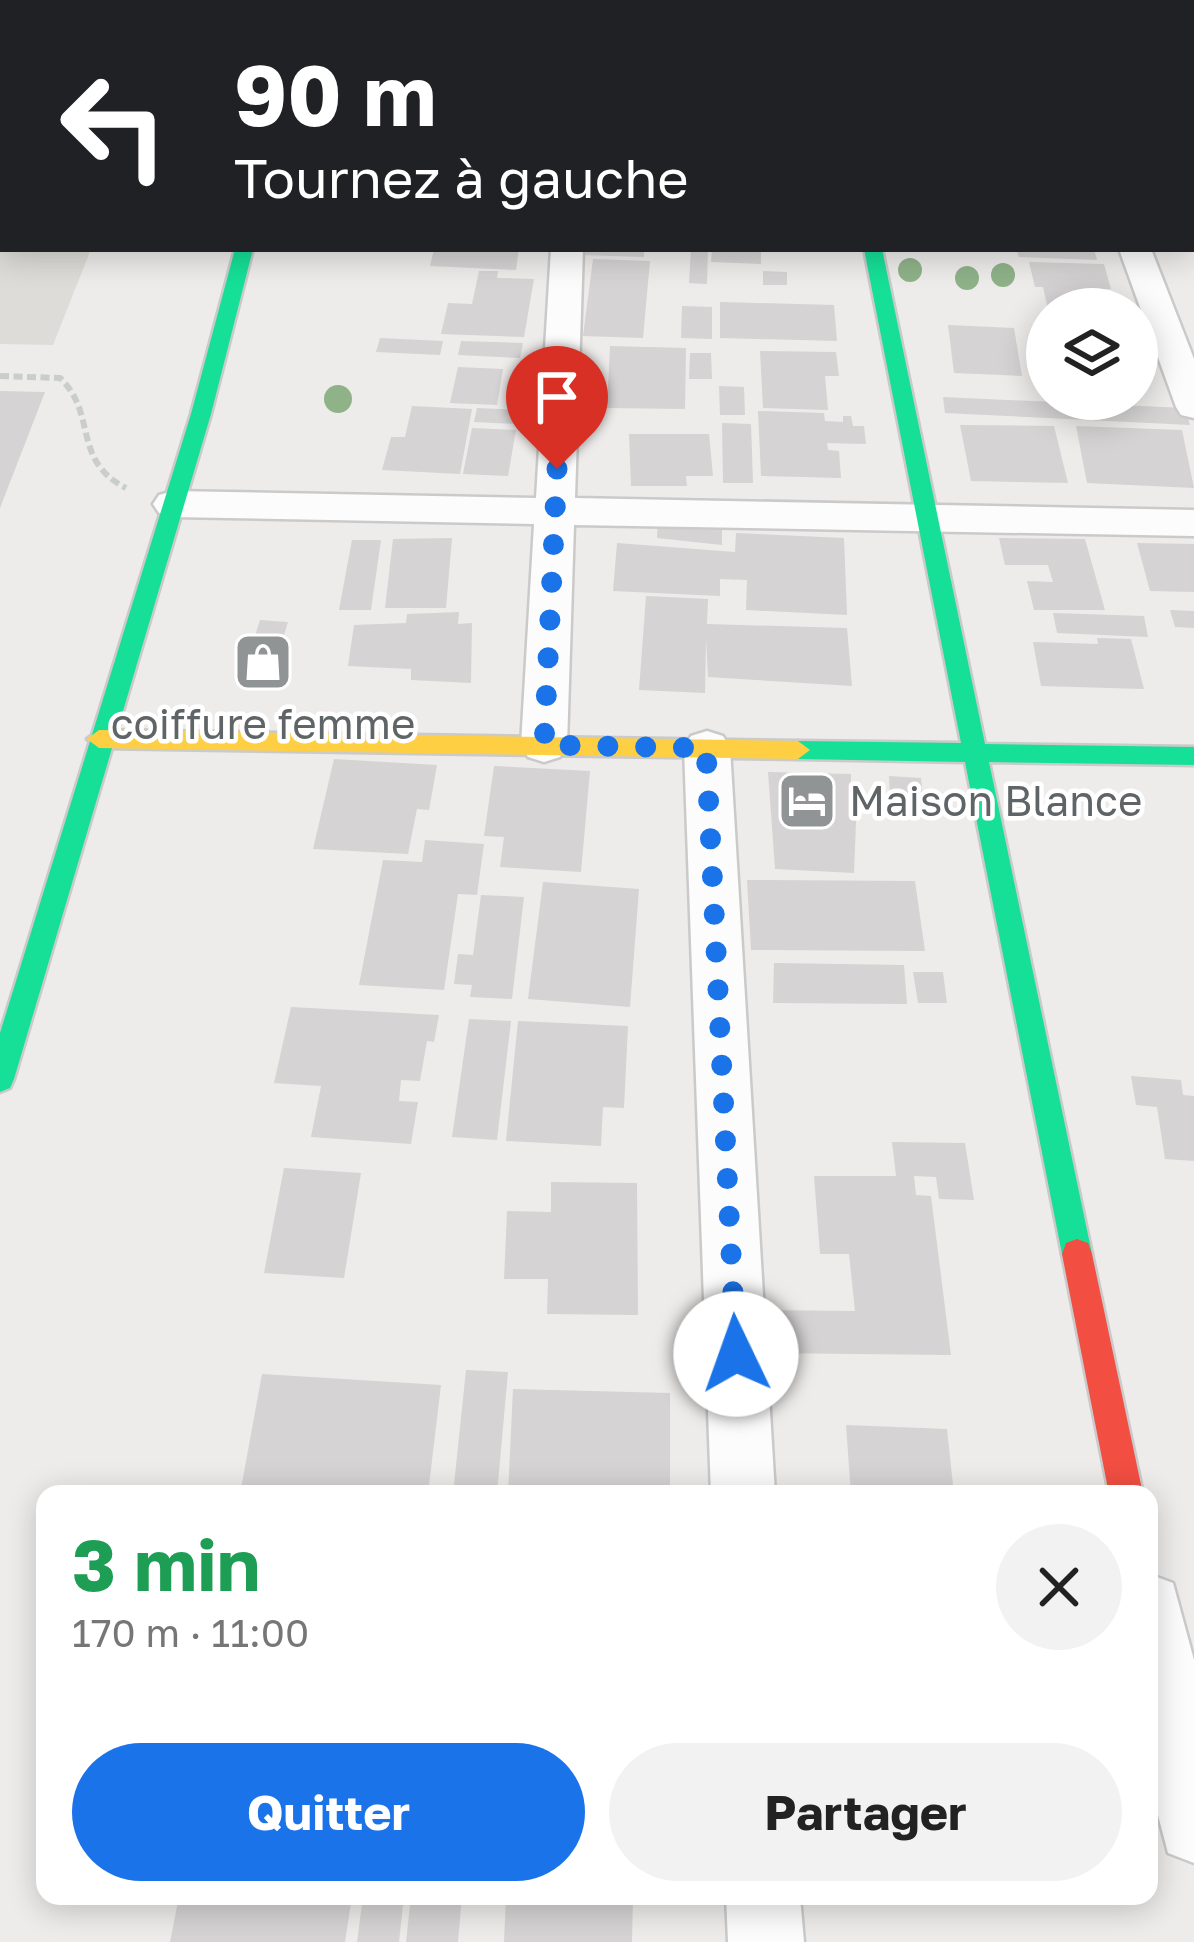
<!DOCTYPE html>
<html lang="fr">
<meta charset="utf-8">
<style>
body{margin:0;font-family:"Golos Text",sans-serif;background:#f2f2f2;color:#222;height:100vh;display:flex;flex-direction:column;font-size:45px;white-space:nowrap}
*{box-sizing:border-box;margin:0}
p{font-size:39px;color:#767676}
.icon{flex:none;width:66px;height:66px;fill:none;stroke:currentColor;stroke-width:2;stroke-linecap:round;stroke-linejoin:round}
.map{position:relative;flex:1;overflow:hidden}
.panel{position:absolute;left:36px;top:1485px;width:1122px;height:420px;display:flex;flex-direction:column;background:#fff;border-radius:24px;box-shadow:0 6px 30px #0003}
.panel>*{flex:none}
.hud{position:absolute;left:0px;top:0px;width:1194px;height:252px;box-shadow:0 6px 30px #0003;background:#202124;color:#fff;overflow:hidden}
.tools{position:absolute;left:1026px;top:288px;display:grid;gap:24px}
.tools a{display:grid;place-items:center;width:132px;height:132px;border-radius:50%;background:#fff;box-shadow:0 6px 30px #0003;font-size:60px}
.pin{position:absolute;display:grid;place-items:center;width:102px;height:102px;color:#fff;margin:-123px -51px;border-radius:50% 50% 50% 0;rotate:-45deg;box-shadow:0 0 12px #0007}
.pin .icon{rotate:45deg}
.me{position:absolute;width:132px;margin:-66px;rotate:357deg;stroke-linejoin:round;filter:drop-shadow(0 0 9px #0008)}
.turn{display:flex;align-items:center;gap:42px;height:252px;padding:0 36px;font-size:54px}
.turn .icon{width:156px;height:156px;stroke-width:2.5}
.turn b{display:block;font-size:84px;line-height:102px}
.round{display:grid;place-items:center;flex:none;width:126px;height:126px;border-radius:63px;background:#f2f2f2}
.head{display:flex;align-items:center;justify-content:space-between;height:204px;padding:0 36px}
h1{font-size:72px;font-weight:700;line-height:90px;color:#1e9e55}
.action{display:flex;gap:24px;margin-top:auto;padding:24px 36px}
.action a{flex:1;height:138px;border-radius:72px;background:#1a73e8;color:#fff;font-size:48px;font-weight:700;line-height:138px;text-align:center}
.action a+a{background:#f2f2f2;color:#222}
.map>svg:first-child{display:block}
</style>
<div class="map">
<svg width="1194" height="1942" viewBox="0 0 1194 1942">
<rect width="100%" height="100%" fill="#eeecea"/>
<path fill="#dedcd8" d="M0 94 3 249H91L53 345 0 344Z"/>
<path fill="#d5d3d3" d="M434 249H519L516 270 430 266Z
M583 249H644V257L582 255Z
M691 249H708L707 284 689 283Z
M712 249H761V264L711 262Z
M1016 249H1094L1097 260 1019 257Z
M593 259 650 261 643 338 583 336Z
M1029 262 1104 264 1111 289H1099L1104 309H1048L1043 287H1035Z
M479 271H498L497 278 534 279 524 337 441 334 448 303 472 304Z
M763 271 787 272V285H763Z
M720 302 834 305 837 341 720 338Z
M682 306 712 307V339L681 338Z
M1139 324 1151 372 1137 371Z
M948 325 1014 328 1022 376 954 373Z
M380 338 443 341 440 355 376 352Z
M461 341 523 343 520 358 458 355Z
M610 346 686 348 685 409 607 408Z
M760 351 836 352 839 376H825L828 410 763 408Z
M690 353H711L712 379H689Z
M458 367 503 369 497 405 450 403Z
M719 386 744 387 745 415H720Z
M0 391 45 392 0 508Z
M943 397 1185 408 1190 425 945 413Z
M412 406 472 409 460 474 382 470 391 437H405Z
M477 408 520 410 517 424 474 422Z
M758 411 824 413 825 421 843 422V416H851L853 426H864L866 444 827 443 828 450 839 451 841 478 761 476Z
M722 423 751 424 753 483H723Z
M960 425 1054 426 1068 483 971 481Z
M1076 426 1182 430 1194 488 1087 483Z
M472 428 516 430 508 476 463 474Z
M629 434H709L713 476H686L687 486H631Z
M658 520 722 522V545L657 538Z
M736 533 844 538 847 615 746 610 747 580 720 579V596L613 591 617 543 735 552Z
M452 538 446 608H385L393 539Z
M999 538 1085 539 1105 610H1034L1027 581 1053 582 1048 565H1005Z
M352 540H381L371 610H339Z
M1137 543 1194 544V592L1150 591Z
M646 596 708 599 707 624 847 628 852 686 708 677 706 637 705 693 639 690Z
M1170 610 1194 611V628L1175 627Z
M459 612 458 624 472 623 471 683 411 680V669L348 666 354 625 406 623 407 614Z
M1053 613 1144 616 1148 637 1057 633Z
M260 620 288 622 272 674 243 673Z
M1097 638 1131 639 1144 689 1041 686 1033 642 1098 644Z
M334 759 437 765 429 810 417 809 408 854 313 849Z
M494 766 590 771 581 872 500 867 504 837 484 836Z
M768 772 851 774V796L857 797 854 873 775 869Z
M889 776 921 778 923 800 890 798Z
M425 840 484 844 477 895 458 894 444 990 359 985 383 860 422 862Z
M747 880 915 881 925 951 751 950Z
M543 882 639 889 630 1007 528 999Z
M481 895 524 897 512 999 470 997 472 985 454 984 458 954 473 955Z
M774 963 904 965 907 1004 773 1003Z
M913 972H943L947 1003H918Z
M291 1007 439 1015 434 1042 427 1041 420 1081 401 1080 399 1101 418 1102 411 1144 311 1137 321 1086 274 1083Z
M469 1019 511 1021 497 1140 452 1137Z
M518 1021 628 1026 624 1108 603 1107 601 1146 506 1141Z
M1131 1076 1181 1080 1183 1095 1194 1096V1161L1165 1159 1157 1107 1136 1105Z
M892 1142 965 1143 974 1200 939 1199 936 1177 914 1176 916 1195 931 1196 951 1355 759 1353 757 1310 855 1311 849 1254H820L814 1176H896Z
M284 1168 361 1173 344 1278 264 1273Z
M551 1182 637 1183 638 1315 547 1314 548 1279H504L507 1211 551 1212Z
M466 1370 508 1372 497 1494H453Z
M262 1374 441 1385 428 1494H240Z
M513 1389 670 1393V1494H508Z
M846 1425 947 1429 954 1494H851Z
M179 1896H352L345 1942H170Z
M363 1896H404L399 1942H357Z
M411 1896H462L458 1942H406Z
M506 1896H633L632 1942H504Z"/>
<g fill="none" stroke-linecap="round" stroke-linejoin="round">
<defs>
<path id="street" d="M375 0H778L780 3H377Z
M822 0H848V3H822Z
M1181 0H1194V14L1191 3Z
M1191 150H1194V168H1191Z
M551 249H583L575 498 1194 510V536L574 525 567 745 560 757 544 762 528 757 521 745 534 524 173 517 159 513 153 504 159 495 173 491 536 498Z
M1119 249H1151L1194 359V418L1181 415 1176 407Z
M707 731 723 736 730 748 775 1494H711L684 748 691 736Z
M1149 1574 1173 1583 1194 1660V1863L1168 1853 1149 1781Z
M726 1896H800L804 1942H728Z"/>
<path id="fast" d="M235 249H253L211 414 14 1079 10 1088 0 1092V1033L191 414Z
M864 249H882L985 744 1194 747V765L989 762 1092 1254 1088 1265 1077 1269 1066 1265 1062 1254 965 762 798 759 786 750 798 741 961 743Z"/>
<path id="slow" d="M99 730 798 741 810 750 798 759 99 748 87 739Z"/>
<path id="jam" d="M1077 1239 1088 1243 1092 1254 1143 1494H1109L1062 1254 1066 1243Z"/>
</defs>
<use href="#street" stroke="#cbcaca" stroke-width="5"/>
<use href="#fast" stroke="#cacaca" stroke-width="5"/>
<use href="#slow" stroke="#cacaca" stroke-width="5"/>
<use href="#jam" stroke="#cacaca" stroke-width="5"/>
<path stroke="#c9cdcb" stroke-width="6" stroke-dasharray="9 4.5" stroke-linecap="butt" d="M0 376 60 378C98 414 71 460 126 488"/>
<use href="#street" fill="#fcfcfc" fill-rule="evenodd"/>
<use href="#fast" fill="#16e098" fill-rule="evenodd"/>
<use href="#slow" fill="#ffcf43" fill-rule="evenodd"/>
<use href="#jam" fill="#f24e42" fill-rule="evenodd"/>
</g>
<g fill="#8fb289">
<circle cx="910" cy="270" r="12"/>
<circle cx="1003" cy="275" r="12"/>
<circle cx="967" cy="278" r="12"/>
<circle cx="338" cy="399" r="14"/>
</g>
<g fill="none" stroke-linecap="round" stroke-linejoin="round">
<path stroke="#1a73e8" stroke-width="21" stroke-dasharray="0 37.8" d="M557 469 544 745 706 748 736 1354"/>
</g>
<defs>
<symbol id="shop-square" viewBox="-11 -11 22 22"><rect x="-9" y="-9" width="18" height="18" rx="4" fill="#919495" stroke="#fff"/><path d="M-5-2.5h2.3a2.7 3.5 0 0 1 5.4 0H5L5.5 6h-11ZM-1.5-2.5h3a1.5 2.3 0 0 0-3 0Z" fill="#fff"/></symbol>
<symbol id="hotel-square" viewBox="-11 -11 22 22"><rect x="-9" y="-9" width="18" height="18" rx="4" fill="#919495" stroke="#fff"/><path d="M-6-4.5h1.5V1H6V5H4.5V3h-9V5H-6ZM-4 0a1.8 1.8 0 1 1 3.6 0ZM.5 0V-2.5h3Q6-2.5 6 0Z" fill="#fff"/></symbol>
</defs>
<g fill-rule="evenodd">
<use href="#shop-square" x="230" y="629" width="66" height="66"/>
<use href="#hotel-square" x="774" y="768" width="66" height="66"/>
</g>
<g text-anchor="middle" stroke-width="9" stroke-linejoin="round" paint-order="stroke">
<g font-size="42" fill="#5f6467" stroke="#fff">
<text x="263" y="739">coiffure femme</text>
<text x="849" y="816" text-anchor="start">Maison Blance</text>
</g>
</g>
</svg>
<div class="tools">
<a><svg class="icon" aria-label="layers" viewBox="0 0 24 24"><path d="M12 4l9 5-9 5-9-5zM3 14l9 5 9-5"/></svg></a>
</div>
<div class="pin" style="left:557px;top:469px;background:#d93025"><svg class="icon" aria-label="arrive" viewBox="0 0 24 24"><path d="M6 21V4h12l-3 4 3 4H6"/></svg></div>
<svg class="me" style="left:736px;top:1354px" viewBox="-20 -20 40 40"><circle r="19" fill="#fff"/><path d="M0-13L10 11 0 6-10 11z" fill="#1a73e8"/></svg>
<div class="hud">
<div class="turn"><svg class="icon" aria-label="left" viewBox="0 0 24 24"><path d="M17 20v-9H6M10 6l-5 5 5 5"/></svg><div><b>90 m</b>Tournez à gauche</div></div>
</div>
<section class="panel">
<div class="head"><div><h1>3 min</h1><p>170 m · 11:00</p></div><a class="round"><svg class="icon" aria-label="close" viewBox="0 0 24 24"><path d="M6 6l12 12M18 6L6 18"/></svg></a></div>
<div class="action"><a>Quitter</a><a>Partager</a></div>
</section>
</div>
